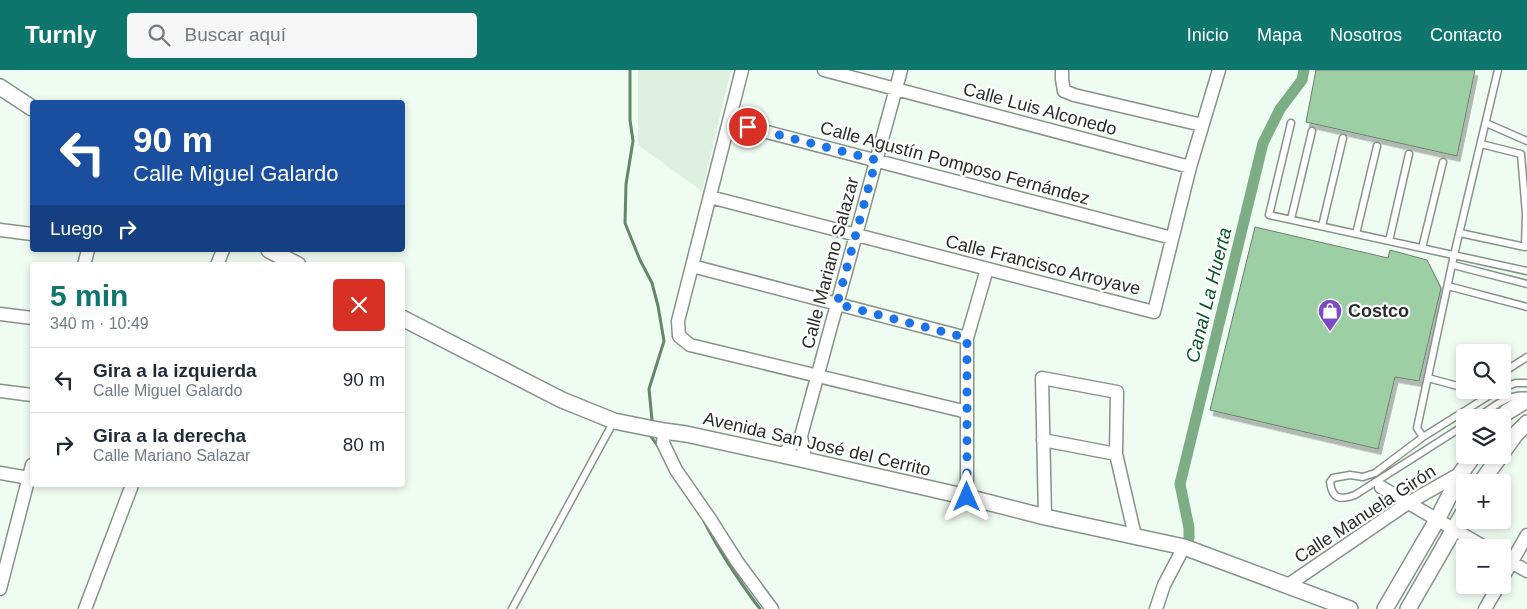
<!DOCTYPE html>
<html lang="es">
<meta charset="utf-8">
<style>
body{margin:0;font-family:Arial,sans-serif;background:#f6f6f7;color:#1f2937;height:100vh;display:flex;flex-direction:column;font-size:19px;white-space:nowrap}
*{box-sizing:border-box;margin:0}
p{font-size:16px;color:#747a83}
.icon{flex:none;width:28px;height:28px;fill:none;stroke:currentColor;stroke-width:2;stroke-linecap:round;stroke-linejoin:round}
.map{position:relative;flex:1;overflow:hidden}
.panel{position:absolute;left:30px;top:192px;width:375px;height:225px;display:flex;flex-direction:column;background:#fff;border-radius:5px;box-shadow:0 2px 8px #0003}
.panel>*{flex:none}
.hud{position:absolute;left:30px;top:30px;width:375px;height:152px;border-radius:5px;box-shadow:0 2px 8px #0003;background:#1a4fa0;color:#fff;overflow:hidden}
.controls{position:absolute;left:1456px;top:274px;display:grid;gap:10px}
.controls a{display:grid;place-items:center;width:55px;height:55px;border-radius:5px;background:#fff;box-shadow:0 2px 8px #0003;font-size:25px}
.pin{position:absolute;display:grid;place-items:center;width:42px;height:42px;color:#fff;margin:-21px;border:2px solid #fff;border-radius:50%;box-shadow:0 1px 5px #0007}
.me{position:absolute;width:55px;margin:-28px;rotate:0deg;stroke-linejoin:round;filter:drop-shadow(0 0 4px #0008)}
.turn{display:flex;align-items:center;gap:18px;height:105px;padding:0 20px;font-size:22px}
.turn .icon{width:65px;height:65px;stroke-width:2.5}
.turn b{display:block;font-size:35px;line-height:42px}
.then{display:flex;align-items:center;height:48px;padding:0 20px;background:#0003;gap:10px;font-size:19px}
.round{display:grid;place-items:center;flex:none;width:52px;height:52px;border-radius:5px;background:#f6f6f7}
.summary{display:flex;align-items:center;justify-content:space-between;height:85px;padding:0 20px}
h1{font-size:30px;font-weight:800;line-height:38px;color:#0f766e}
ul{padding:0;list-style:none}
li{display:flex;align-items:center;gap:15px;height:65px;padding:0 20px;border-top:1px solid #e0e1e3}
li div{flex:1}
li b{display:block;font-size:19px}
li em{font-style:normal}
header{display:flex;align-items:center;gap:30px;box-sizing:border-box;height:70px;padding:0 25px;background:#0f766e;color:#fff}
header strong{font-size:24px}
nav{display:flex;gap:28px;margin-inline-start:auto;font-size:18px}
.search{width:350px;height:45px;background:#f6f6f7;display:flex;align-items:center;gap:12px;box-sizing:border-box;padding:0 18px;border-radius:5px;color:#747a83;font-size:19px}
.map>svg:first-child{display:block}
</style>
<header>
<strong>Turnly</strong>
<div class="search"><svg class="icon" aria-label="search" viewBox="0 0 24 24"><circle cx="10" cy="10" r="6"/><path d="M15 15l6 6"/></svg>Buscar aquí</div>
<nav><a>Inicio</a><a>Mapa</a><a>Nosotros</a><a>Contacto</a></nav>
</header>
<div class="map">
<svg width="1527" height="539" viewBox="0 0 1527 539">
<defs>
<filter id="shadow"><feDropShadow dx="3" dy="5.5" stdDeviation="0" flood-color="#0004"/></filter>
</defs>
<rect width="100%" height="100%" fill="#effcf1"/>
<path fill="#ddefdf" d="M638 0H731L702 121 638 75Z"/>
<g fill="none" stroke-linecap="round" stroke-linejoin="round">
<path stroke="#64876a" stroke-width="3" d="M630 0V50L633 71 626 114 625 153 640 190 652 213 658 236 664 271 649 319 652 350
M650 365 659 378
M704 451C720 483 739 511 760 539"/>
<path stroke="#7dad85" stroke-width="11" d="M1189 468V458L1180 414 1263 73 1280 39 1302 10 1304 0"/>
</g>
<path fill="#9dcfa5" stroke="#717c72" filter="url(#shadow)" d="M1316 0H1475L1457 86 1306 52Z
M1255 157 1388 188 1390 180 1427 190 1441 218 1419 311 1395 307 1378 379 1210 340Z"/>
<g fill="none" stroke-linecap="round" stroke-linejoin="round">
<defs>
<path id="service" d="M1291 53 1269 145 1527 201
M1486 53 1527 71
M1291 149 1312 61
M1322 156 1343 68
M1460 163 1525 177 1526 144 1521 84 1481 74
M1356 164 1377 76
M1389 171 1409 84
M1422 178 1443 92
M1453 195 1527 214
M1448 216 1527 237
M1502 303 1527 287
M1428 308 1465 318
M1502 318 1516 313H1527
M1473 320H1478
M1477 348C1492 338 1508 323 1527 326
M1465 355 1355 425C1341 430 1332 430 1330 412L1333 408 1350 405 1363 407 1375 403 1423 367 1498 320
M1423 367 1417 358 1454 185 1498 0
M512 539 614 351"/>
<path id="minor" d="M742 0 678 251 679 266 690 275 967 342
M824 0 1190 97
M1062 0V9L1064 21 1074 25 1202 55
M729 52 1172 168
M710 127 1154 242 1190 97 1219 0
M0 160 32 164
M84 195 88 180
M217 195 223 180
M692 196 967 268
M0 244 32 248
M0 321 32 325
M664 361 663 373 676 400 710 449 738 493 772 539
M1043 370 1116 384
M782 385 801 366
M805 390 801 366 901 0
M0 403 29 408
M1381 417 1486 478
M967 427V268L987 199
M1045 447 1042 308 1117 322 1116 384 1135 466
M1502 487 1527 501
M1502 509 1527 465
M1288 515 1408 433 1461 403
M0 519 32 395
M85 539 132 415
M1156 539 1164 515 1184 477
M1485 539 1499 515"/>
<path id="tertiary" d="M0 17 32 38
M269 180 298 195
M402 248 562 330 614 351 664 361 686 364 805 390 967 427 1045 447 1184 477 1350 539
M1501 348 1507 342 1527 330
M1502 383 1515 365 1527 353
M1481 412 1501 385
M1385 539 1437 450 1461 403 1474 385
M1408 539 1465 440"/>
</defs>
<use href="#service" stroke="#879289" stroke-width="9"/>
<use href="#minor" stroke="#879289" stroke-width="15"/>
<use href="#tertiary" stroke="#879289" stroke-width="18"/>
<use href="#service" stroke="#fff" stroke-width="6"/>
<use href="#minor" stroke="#fff" stroke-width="12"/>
<use href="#tertiary" stroke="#fff" stroke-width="15"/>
</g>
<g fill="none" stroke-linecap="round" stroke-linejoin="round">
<path stroke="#1a73e8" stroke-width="9" stroke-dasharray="0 16.2" d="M748 57 876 90 837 234 967 268V427"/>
</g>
<defs>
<symbol id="shop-pin" viewBox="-11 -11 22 30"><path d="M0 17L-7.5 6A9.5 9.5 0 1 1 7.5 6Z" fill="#7c4bc3" stroke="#fff"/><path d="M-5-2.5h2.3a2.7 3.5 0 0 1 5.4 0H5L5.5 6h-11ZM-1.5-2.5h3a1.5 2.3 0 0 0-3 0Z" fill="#fff"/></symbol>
</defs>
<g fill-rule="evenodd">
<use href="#shop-pin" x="1316" y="227" width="28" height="38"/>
</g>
<g text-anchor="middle" stroke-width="4.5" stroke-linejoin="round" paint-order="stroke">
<g font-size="18" fill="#292e2a" stroke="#fff">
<text transform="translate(1040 39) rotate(15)" y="6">Calle Luis Alconedo</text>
<text transform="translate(955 93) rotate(15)" y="6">Calle Agustín Pomposo Fernández</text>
<text transform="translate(830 193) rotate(-75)" y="6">Calle Mariano Salazar</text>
<text transform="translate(1043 195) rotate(14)" y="6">Calle Francisco Arroyave</text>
<text transform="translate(817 374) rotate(13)" y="6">Avenida San José del Cerrito</text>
<text transform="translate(1365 444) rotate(-33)" y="6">Calle Manuela Girón</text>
</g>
<g font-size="18" font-weight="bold" fill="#292e2a" stroke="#fff" text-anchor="start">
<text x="1348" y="247">Costco</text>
</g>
<g font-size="19" font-style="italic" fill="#0a5825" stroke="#fff">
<text transform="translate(1208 225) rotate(-76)" y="7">Canal La Huerta</text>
</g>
</g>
</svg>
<div class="controls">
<a><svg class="icon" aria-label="search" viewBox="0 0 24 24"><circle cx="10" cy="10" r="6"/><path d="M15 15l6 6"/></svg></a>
<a><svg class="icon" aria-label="layers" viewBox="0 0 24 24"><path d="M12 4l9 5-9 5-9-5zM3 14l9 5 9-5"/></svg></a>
<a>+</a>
<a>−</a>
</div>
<div class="pin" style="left:748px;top:57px;background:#d93025"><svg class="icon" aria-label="arrive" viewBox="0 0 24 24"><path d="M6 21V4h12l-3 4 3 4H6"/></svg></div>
<svg class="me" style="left:967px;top:427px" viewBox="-20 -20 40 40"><path d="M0-17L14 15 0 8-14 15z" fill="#1a73e8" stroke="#fff" stroke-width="4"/></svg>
<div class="hud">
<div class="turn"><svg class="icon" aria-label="left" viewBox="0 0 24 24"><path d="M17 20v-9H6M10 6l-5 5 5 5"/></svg><div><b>90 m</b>Calle Miguel Galardo</div></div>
<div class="then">Luego<svg class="icon" aria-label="right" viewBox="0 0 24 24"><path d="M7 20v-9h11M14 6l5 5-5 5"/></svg></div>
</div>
<section class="panel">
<div class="summary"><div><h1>5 min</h1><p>340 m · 10:49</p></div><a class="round" style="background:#d93025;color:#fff"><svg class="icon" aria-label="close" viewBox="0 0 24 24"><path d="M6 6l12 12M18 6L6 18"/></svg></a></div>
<ul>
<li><svg class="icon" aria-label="left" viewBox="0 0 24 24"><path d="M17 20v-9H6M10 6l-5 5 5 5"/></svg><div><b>Gira a la izquierda</b><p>Calle Miguel Galardo</p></div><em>90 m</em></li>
<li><svg class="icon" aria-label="right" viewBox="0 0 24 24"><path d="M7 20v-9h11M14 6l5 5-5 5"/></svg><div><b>Gira a la derecha</b><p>Calle Mariano Salazar</p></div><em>80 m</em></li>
</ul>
</section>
</div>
